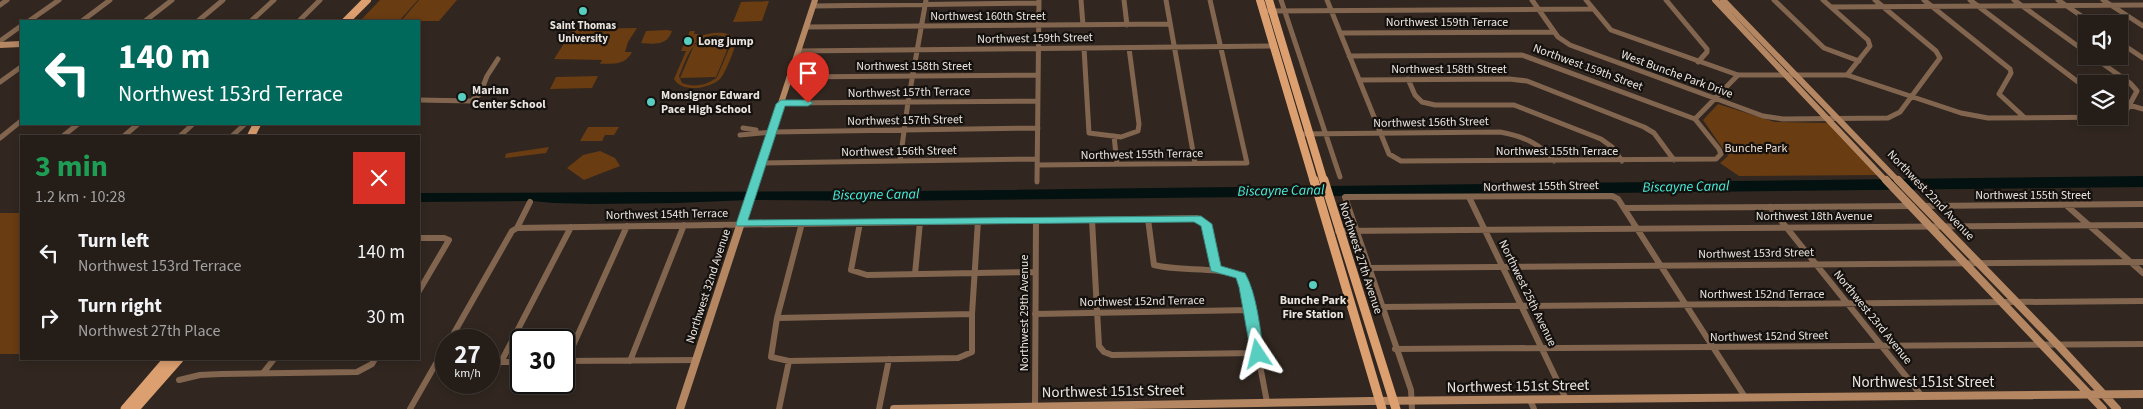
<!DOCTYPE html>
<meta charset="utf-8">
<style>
body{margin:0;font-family:"Source Sans 3",sans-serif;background:#312a25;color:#f1f3f6;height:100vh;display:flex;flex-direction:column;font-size:19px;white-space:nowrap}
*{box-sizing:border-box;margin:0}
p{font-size:16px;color:#a3a2a2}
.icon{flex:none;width:28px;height:28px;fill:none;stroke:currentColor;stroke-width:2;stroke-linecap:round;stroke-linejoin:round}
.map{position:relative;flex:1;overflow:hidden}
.drawer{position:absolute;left:20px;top:135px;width:400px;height:225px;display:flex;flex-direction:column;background:#251d18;border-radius:0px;box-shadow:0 2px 8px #0003,0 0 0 1px #423b37}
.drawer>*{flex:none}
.guide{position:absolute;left:20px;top:20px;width:400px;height:105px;border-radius:0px;box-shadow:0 2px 8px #0003,0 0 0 1px #423b37;background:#00695c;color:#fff;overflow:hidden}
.controls{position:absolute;left:2078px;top:15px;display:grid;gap:10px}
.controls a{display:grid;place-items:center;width:50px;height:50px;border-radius:0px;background:#251d18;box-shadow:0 2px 8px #0003,0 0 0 1px #423b37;font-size:25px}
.speed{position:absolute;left:435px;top:329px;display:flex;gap:10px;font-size:25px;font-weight:700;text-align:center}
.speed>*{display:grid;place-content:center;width:65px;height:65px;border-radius:50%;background:#251d18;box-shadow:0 2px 8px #0003,0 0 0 1px #423b37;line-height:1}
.speed small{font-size:12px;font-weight:400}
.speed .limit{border:2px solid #111;border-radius:8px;background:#fff;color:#111}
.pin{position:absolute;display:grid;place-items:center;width:42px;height:42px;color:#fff;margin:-51px -21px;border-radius:50% 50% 50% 0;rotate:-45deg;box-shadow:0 0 5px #0007}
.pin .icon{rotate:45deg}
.me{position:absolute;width:55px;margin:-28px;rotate:350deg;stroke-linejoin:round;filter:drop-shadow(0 0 4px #0008)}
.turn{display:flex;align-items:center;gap:18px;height:105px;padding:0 15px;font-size:22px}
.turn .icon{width:65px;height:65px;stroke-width:2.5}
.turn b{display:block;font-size:35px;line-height:42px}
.round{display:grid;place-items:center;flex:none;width:52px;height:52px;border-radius:0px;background:#312a25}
.overview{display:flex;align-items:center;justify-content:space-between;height:85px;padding:0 15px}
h1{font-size:30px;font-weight:700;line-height:38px;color:#1e9e55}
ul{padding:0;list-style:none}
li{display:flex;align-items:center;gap:15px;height:65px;padding:0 15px}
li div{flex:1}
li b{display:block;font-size:19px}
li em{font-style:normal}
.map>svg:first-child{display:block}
</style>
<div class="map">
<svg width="2143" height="409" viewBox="0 0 2143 409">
<rect width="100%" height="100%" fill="#312720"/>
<path fill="#693c12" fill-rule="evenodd" d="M380 0H418L399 21H360Z
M419 0H457L439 21H401Z
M769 1 762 21 733 22 741 2Z
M637 28 628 42 625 52H632C624 66 615 63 600 64L602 60 554 59 572 31 577 29Z
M667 30 672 31C667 46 654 44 641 43L646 31Z
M690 31H695L694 34H699L698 37C709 33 727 29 736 40 736 47 725 74 720 79 709 89 682 93 674 79L686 51H681ZM716 35 726 37 732 42 717 77C708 85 694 88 682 83L679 76C688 56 691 38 716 35Z
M695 43H730L716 77 680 78Z
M598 76 592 88 550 89 556 77Z
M1718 104 1775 122 1828 123 1879 175 1739 176 1720 163 1728 156 1703 120Z
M588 127H619L614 135H605L602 141H580Z
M549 147 546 153 505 158 506 154 509 153Z
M600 151 615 158 620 166 584 180 567 168 583 155Z
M0 213H21V354H0Z"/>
<path fill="#031210" d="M2143 176V187L889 201 748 200 677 203 592 204 554 203 532 201 419 202V193L913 191Z"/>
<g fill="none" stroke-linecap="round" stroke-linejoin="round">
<path stroke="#82654f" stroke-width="5" d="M1081 0 1083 25
M1124 0 1127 25
M1166 0 1195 163
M1281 0 1340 177
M1327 0 1389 154 1401 161 1716 159 1721 154 1719 149 1695 119 1738 75
M1532 0 1558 37 1570 45 1763 116 1783 119 1888 118 1900 112 1940 58 1936 51 1875 0
M1586 0 1611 30 1738 75H1847L1961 113 1988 118 2118 117 2124 115 2137 91 2130 83 2092 56
M1666 0 1707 49V52L1698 62
M1774 0 1824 48 1859 61
M1823 0 1868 40 1870 46 1847 75
M1924 0 2010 69 2011 73 1999 94 2025 118
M1970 0 2086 88
M2014 0 2086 52
M2058 0 2093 24
M2103 0 2143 26
M0 5 7 0
M813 6 1039 3
M1831 7 2143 5
M1263 11 1592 9
M29 21 59 0
M82 21 110 0
M145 21 172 0
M198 21 223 0
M251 21 274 0
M299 21 320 0
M806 27 1170 24
M1340 33 1554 32
M0 41 21 26
M2119 42 2143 58
M1084 48 1089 133 1121 137 1138 131 1139 124 1129 48
M798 51 1273 46
M1349 56 1522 55 1695 119
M789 77 1038 75
M1408 79 1415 95 1422 102 1435 105H1514L1601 139 1612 147 1622 161
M1359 80 1509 79 1527 81 1644 127 1654 133 1674 160
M0 82 21 67
M419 100 471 101 480 94 487 76 498 59
M2119 102 2143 109
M781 103 1038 101
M743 128 756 130
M1299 134 1500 132C1522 136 1540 143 1554 161
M740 135 772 132 1038 128
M63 136 78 124
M124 136 138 124
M180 136 193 124
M232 136 245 124
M1114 136 1117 164
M0 138 21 121
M900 161 908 102 926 0
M762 163 1037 159
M1037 165 1247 163 1210 0
M1037 182 1039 0"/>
<path stroke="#82654f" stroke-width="6" d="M1469 197 1566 399
M2066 205 2143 273
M1924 206 2143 204
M1770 207 1921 395
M1624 208 1912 206
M1148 219 1154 265C1183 272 1213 266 1241 276L1245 287 1267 402
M1092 220 1099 346 1104 352 1112 355 1258 353
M802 223 777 318 771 357 789 361 958 358 972 352V314L978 221
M860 223 851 270 867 275 1035 272
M517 228 1197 218 1206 224 1216 268
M1338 231 2143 225
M419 238H444L449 240 419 291
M1369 268 2143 262
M915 274 920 222
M1382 307 2143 301
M1035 314 1250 310
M777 318 972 314
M450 340 512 231 517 228 530 202
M1395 349 2143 344
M564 361 697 360
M566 361 627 226
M630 361 684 225
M489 362H521
M501 362 571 227
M437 363H446
M263 373 274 359
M179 380 200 375 221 374 357 372 372 364 375 359
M1530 400 1534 409
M410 409 446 346
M779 409 789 361
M879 409 889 359
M1035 409 1036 220
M1412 409 1411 390 1345 197 1612 196 1618 199 1745 397"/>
<path stroke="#b48662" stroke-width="6" d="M1715 0 1887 182
M1723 0 1899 182
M0 45 21 44
M755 182 815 0"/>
<path stroke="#b48662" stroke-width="8" d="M1886 180 2103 409
M1898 180 2058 345 2117 409
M680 409 755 180
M894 409 1370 401 2143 394"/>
<path stroke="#db9f70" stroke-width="8" d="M1260 0 1314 182
M1269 0 1324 182
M346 21 367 0
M251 136 257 124"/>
<path stroke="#db9f70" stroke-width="9" d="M1314 180 1382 409
M1324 180 1396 409
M125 409 168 359
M135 409 179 359"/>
</g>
<path fill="#58cec0" stroke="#39867d" d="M781 100H808L813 103 808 106H785L748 220 1201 216 1212 224 1221 266 1245 273C1257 294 1260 329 1264 354L1262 357H1253L1251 354 1239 287 1236 278 1211 271 1201 226 1194 222 737 226 736 224 776 104Z"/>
<g fill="#58cec0" stroke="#15110e" stroke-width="2">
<circle cx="583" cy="11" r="5"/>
<circle cx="688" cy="41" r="5"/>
<circle cx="462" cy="97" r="5"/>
<circle cx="651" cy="102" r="5"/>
<circle cx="1313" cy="285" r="5"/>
</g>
<g text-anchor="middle" stroke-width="4.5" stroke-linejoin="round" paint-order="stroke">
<g font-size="11" font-weight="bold" fill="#eae4df" stroke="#15110e">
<text x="583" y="29">Saint Thomas<tspan x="583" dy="13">University</tspan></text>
</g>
<g font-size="12" fill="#eae4df" stroke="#15110e">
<text x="988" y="20">Northwest 160th Street</text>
<text x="1447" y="26">Northwest 159th Terrace</text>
<text transform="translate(1035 38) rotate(-1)" y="4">Northwest 159th Street</text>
<text x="914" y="70">Northwest 158th Street</text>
<text transform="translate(1588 67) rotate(20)" y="4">Northwest 159th Street</text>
<text x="1449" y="73">Northwest 158th Street</text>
<text transform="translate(1677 74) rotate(20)" y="4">West Bunche Park Drive</text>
<text transform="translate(909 92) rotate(-1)" y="4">Northwest 157th Terrace</text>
<text transform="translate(905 120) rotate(-1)" y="4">Northwest 157th Street</text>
<text transform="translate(1431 122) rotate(-1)" y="4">Northwest 156th Street</text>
<text transform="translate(899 151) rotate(-1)" y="4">Northwest 156th Street</text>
<text x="1557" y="155">Northwest 155th Terrace</text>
<text transform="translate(1142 154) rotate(-1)" y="4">Northwest 155th Terrace</text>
<text transform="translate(1541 186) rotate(-1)" y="4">Northwest 155th Street</text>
<text transform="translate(1931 195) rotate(46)" y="4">Northwest 22nd Avenue</text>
<text x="2033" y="199">Northwest 155th Street</text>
<text transform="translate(667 214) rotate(-1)" y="4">Northwest 154th Terrace</text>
<text x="1814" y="220">Northwest 18th Avenue</text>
<text transform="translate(1756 253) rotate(-1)" y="4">Northwest 153rd Street</text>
<text transform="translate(1361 258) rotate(72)" y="4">Northwest 27th Avenue</text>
<text transform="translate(708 286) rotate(-72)" y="4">Northwest 32nd Avenue</text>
<text transform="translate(1528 293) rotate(64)" y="4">Northwest 25th Avenue</text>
<text x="1762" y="298">Northwest 152nd Terrace</text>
<text transform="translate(1142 301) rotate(-1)" y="4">Northwest 152nd Terrace</text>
<text transform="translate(1024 313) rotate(-90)" y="4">Northwest 29th Avenue</text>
<text transform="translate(1873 317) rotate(51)" y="4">Northwest 23rd Avenue</text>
<text transform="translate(1769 336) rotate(-1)" y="4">Northwest 152nd Street</text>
</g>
<g font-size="12" font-weight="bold" fill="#eae4df" stroke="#15110e" text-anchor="start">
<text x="698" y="45">Long jump</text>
<text x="472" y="94">Marian<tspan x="472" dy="14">Center School</tspan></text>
<text x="661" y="99">Monsignor Edward<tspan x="661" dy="14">Pace High School</tspan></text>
<text x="1313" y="304" text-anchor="middle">Bunche Park<tspan x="1313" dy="14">Fire Station</tspan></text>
</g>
<g font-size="12" fill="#f2dfd1" stroke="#15110e">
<text x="1756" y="152">Bunche Park</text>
</g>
<g font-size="14" font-style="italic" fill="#44f4e2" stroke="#15110e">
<text transform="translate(1686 186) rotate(-1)" y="5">Biscayne Canal</text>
<text transform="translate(1281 190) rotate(-1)" y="5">Biscayne Canal</text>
<text transform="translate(876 194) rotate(-1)" y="5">Biscayne Canal</text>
</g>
<g font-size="15" fill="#eae4df" stroke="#15110e">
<text x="1923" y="387">Northwest 151st Street</text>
<text transform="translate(1518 386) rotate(-1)" y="5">Northwest 151st Street</text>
<text transform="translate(1113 391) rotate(-1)" y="5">Northwest 151st Street</text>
</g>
</g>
</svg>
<div class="controls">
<a><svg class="icon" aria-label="sound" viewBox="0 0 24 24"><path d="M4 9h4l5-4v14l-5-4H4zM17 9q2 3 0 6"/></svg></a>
<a><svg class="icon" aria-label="layers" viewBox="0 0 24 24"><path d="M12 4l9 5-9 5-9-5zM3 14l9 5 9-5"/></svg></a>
</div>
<div class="speed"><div>27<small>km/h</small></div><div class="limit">30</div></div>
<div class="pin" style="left:808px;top:103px;background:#d93025"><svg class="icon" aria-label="arrive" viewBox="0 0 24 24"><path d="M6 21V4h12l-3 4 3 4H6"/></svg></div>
<svg class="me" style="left:1258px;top:354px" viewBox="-20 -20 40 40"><path d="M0-17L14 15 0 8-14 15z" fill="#58cec0" stroke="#fff" stroke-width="4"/></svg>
<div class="guide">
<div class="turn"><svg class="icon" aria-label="left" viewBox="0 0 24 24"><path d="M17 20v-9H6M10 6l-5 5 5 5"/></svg><div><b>140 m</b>Northwest 153rd Terrace</div></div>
</div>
<section class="drawer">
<div class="overview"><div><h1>3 min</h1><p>1.2 km · 10:28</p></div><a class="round" style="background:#d93025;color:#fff"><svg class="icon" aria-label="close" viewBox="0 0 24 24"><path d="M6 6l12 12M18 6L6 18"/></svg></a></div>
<ul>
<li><svg class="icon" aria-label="left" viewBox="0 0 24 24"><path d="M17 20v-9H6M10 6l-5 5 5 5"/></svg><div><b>Turn left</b><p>Northwest 153rd Terrace</p></div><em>140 m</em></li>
<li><svg class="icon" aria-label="right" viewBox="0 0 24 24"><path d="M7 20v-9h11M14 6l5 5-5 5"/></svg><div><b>Turn right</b><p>Northwest 27th Place</p></div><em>30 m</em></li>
</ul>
</section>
</div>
